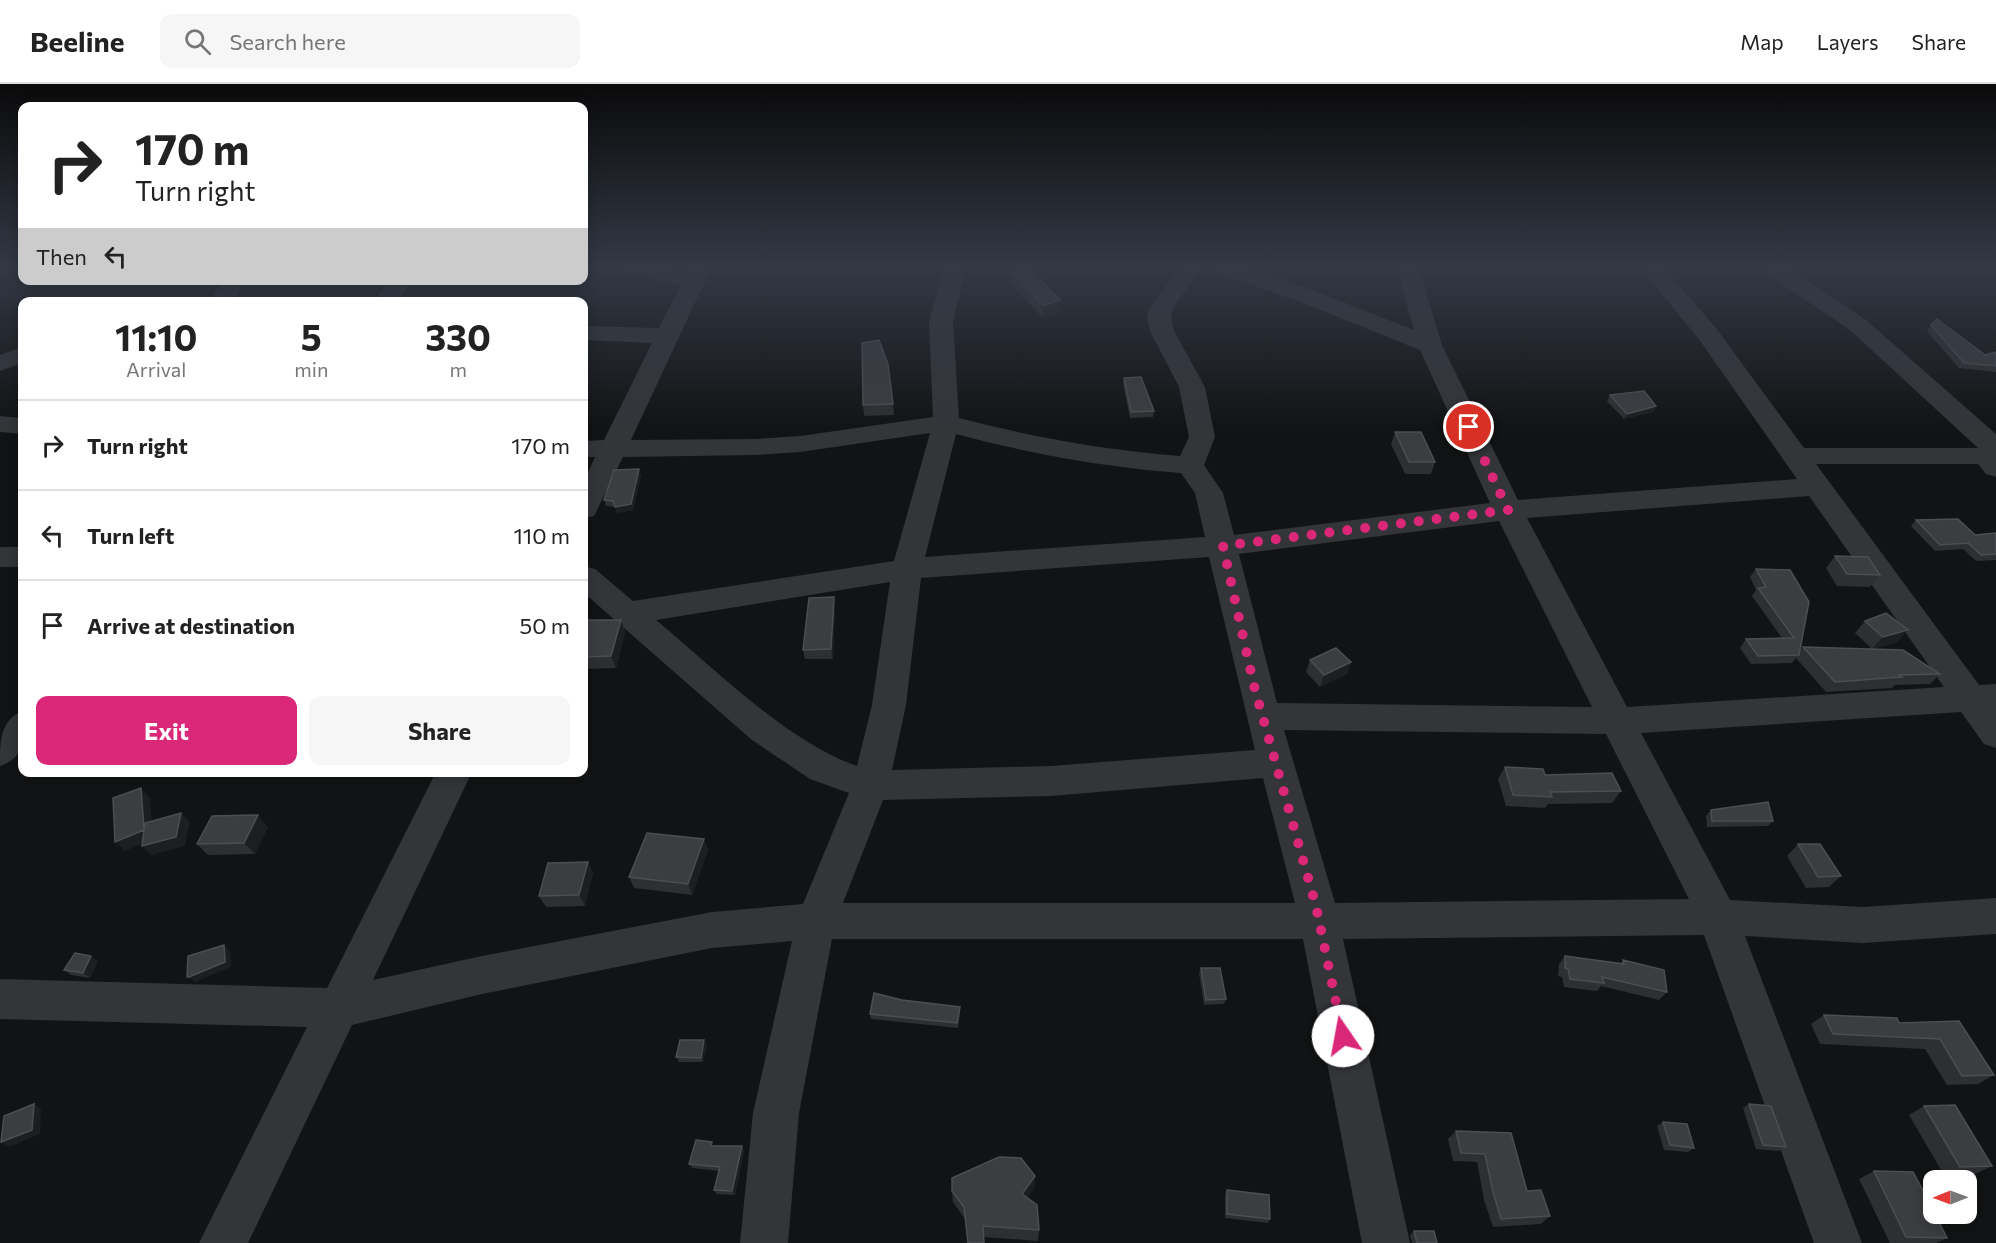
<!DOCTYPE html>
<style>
body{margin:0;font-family:Commissioner,sans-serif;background:#f6f6f6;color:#222;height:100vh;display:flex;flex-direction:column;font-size:22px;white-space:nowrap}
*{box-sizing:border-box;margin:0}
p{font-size:20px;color:#767676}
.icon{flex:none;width:33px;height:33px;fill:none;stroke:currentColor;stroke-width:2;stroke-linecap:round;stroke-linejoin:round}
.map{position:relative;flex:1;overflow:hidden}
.details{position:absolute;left:18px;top:213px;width:570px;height:480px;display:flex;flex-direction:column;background:#fff;border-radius:12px;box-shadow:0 3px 15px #0003}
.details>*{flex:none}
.banner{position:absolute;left:18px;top:18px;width:570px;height:183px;border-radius:12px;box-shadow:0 3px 15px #0003;background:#fff;color:#222;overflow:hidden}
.needle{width:39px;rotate:269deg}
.buttons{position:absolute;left:1923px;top:1086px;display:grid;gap:12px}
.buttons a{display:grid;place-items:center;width:54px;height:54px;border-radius:12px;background:#fff;box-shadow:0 3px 15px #0003;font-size:30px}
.pin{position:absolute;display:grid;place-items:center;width:51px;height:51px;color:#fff;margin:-26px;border:3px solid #fff;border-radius:50%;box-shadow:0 2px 6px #0007}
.me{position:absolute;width:66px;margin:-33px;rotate:348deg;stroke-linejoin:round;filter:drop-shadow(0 0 4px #0008)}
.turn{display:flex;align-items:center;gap:21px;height:126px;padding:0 18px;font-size:27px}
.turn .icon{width:78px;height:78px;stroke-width:2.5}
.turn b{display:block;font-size:42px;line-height:51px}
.then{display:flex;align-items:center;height:57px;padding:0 18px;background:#0003;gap:12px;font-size:22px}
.eta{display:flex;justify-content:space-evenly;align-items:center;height:102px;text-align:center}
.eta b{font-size:36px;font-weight:700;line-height:42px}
.button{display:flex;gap:12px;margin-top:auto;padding:12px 18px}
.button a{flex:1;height:69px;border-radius:12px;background:#db2777;color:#fff;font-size:24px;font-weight:700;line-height:69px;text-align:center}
.button a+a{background:#f6f6f6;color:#222}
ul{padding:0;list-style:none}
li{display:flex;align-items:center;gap:18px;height:90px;padding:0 18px;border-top:2px solid #e0e0e0}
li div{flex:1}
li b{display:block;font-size:22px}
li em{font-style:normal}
header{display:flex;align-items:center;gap:36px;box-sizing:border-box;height:84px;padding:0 30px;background:#fff;border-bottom:2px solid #e0e0e0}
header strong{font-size:28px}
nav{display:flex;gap:33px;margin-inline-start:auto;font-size:21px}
.search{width:420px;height:54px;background:#f6f6f6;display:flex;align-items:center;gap:15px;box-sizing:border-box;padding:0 21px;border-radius:12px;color:#767676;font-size:22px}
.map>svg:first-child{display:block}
</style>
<header>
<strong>Beeline</strong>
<div class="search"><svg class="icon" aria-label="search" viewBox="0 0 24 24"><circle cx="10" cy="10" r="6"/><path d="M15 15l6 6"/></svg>Search here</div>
<nav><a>Map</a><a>Layers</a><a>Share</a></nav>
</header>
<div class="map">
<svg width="1996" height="1159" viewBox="0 0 1996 1159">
<rect width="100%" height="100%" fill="#121314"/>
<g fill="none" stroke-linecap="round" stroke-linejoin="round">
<path fill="#333539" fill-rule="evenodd" d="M618 182H658L687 189 690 182H712L631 356 756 355 800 352 933 333 929 238 944 182H966L953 238 959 334C1031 353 1106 366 1180 372L1189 353 1179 303 1150 247 1147 231 1152 220 1181 182H1203L1175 221 1171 231 1174 247 1205 303 1215 353 1204 381 1223 409 1234 451 1490 419 1420 266 1296 216 1212 187 1209 182H1242L1312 206 1414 246 1396 182H1418L1442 261 1518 416 1797 395 1698 254 1639 182H1662L1716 244 1804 364H1978L1850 246 1763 187 1760 182H1786L1866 236 1996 350V393L1986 390 1978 380H1816L1979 601 1996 600V664L1984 660 1961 628 1641 649 1730 816 1863 823 1996 814V850L1863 859 1745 852 1862 1159H1814L1704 851 1343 855 1410 1159H1362L1303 855H832L799 1029 788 1159H740L753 1029 792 857 712 864 482 910 352 941 248 1159H199L307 943 0 935V895L327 904 436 688H472L373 896 482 872 712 828 803 820 849 709 810 695 752 656 584 509V482L595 485 633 517 894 477 930 349 800 368 756 371 623 373 594 432 584 434V397L595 373H584V357L604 356 652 259 584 256V242L659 244 681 201 621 187ZM956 350C1030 370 1105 383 1181 389L1195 409 1205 453 925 473ZM1809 412 1944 603 1627 623 1527 434ZM1499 437 1592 623 1277 619 1239 470ZM1209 473 1255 666 1051 682 892 686 906 621 921 494ZM890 498 872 621 857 682C788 659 712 582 656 536ZM1284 646 1606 650 1689 815 1335 819ZM1263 694 1295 819H843L883 716 1051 712Z
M222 196H245L233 218H210Z
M390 196H413L397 218H373Z
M22 263V279L0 287V271Z
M0 332 22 334V350L0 348Z
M0 463H22V483H0Z
M22 627C25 652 27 673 0 682 0 657 0 637 22 627Z"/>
</g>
<path fill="#2e2f32" d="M1011 188 1060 216V228L1043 234 1011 200Z
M1931 241 1985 271 1996 268V288L1959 284 1927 247Z
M1124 294 1154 327 1153 333 1130 334 1123 300Z
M1610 311 1656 322 1653 328 1624 335 1607 317Z
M893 320 894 331 864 332 863 321Z
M1395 348 1435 378 1431 390H1405L1391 360Z
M641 391 633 426 617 429 615 423 606 422 604 416Z
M1916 436 1975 451 1996 449V476L1976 477 1963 465 1935 467 1911 442Z
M1835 472 1880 491 1870 503 1837 502 1826 484Z
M1756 485 1790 486 1800 567 1803 563 1940 590 1930 600 1895 601 1892 604 1826 608 1796 574 1792 579 1751 580 1740 564 1746 555 1782 554 1752 512 1756 506 1750 493Z
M834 513 835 523 833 575H805L803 566Z
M584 536H621L625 548 616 584 584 585Z
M1865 537 1898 558 1872 565 1855 549Z
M1310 576 1351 578 1347 590 1320 603 1306 588Z
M1505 683 1545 691 1621 707 1612 719 1548 720 1545 724 1506 722 1498 695Z
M1711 726 1773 737 1768 742 1707 743 1706 732Z
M268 743 255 770 208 771 197 760Z
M704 755 708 766 692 811 634 804 629 793Z
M1798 760 1841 792 1829 803 1806 804 1787 772Z
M588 778 593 789 585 822 546 823 539 812Z
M1565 872 1621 879 1623 876 1667 908 1659 916 1601 902 1597 907 1564 903 1562 893 1558 892 1559 880Z
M98 877 90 894 71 891 64 886Z
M1201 884 1226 915 1224 920 1204 921 1199 889Z
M902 916 960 923V928L958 944 871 935 870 930Z
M1824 931 1899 939 1959 937 1994 991 1978 1000 1947 1001 1925 965 1820 960 1811 940Z
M707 961 703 978H679L676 973Z
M1749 1020 1786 1063 1779 1067 1756 1065 1743 1024Z
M1924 1022 1992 1082 1975 1090 1944 1091 1909 1031Z
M1663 1038 1694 1064 1688 1068 1664 1066 1657 1042Z
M1456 1047 1511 1049 1527 1107 1550 1132 1541 1140 1493 1143 1484 1116 1477 1078 1453 1077 1448 1055Z
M715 1062H742L744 1066 735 1111 717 1110 714 1106 719 1087 692 1084 689 1080Z
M1874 1087 1947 1154 1936 1159H1890L1859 1095Z
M1035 1092 1034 1104 1027 1114 1039 1146 1038 1157 984 1153V1159H968L965 1135 953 1118 952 1107Z
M1227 1106 1270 1135 1268 1139 1225 1134V1110Z
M1414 1147 1437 1159H1412L1410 1151Z"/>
<path fill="#1d1e20" d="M1060 216V228L1043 234V222Z
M1656 322 1653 328 1624 335 1627 330Z
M639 385 641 391 633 426 617 429 615 423Z
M834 513 835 523 833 575 831 565Z
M621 536 625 548 616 584 611 572Z
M1908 546 1898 558 1872 565 1883 553Z
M1351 578 1347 590 1320 603 1324 591Z
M141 704 150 714 153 754 144 745Z
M181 729 190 738 185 762 151 771 142 762Z
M258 731 268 743 255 770 244 759Z
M144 746 153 755 125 767 115 758Z
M704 755 708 766 692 811 688 800Z
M588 778 593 789 585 822 579 811Z
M224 861 230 866 231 883 195 898 189 893Z
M91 872 98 877 90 894 83 889Z
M704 956 707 961 703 978 701 974Z
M34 1020 41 1025 40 1050 9 1063 1 1058Z
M742 1062 744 1066 735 1111 732 1107Z
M1035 1092 1034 1104 1021 1122 1022 1110Z"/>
<path fill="#3b3d40" stroke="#4b4e52" stroke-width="1.5" d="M1018 182H1026L1060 216 1043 222 1011 188Z
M1937 235 1985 271 1996 268V282L1964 279 1931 241Z
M879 256 888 280 893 320 863 321 862 259Z
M1141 293 1154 327 1131 328 1124 294Z
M1644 307 1656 322 1627 330 1610 311Z
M1395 348H1421L1435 378H1409Z
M639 385 631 420 615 423 613 417 604 416 614 386Z
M1958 435 1975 451 1996 449V470L1981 471 1968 459 1940 461 1916 436Z
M1835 472 1868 473 1880 491 1847 490Z
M1756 485 1790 486 1809 518 1799 571 1758 572 1746 555 1794 554 1758 504 1766 503Z
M834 513 831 565 803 566 809 514Z
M1886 529 1908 546 1883 553 1865 537Z
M584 536H621L611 572 584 573Z
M1803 563 1903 566 1940 590 1899 591 1902 593 1835 598Z
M1336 564 1351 578 1324 591 1310 576Z
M1505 683 1543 685 1545 691 1612 689 1621 707 1550 708 1552 713 1513 711Z
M141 704 144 745 145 739 181 729 176 753 142 762 144 746 115 758 113 714Z
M1768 718 1773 737H1712L1711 726Z
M258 731 244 759 197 760 212 732Z
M647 749 704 755 688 800 629 793Z
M1798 760H1820L1841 792 1818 793Z
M588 778 579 811 539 812 548 779Z
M224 861 225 878 189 893H187L188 872Z
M75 869 91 872 83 889 64 886Z
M1565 872 1624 880 1623 876 1664 886 1667 908 1602 893 1604 899 1570 895 1568 885 1565 884Z
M1201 884H1220L1226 915 1206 916Z
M874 909 902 916 960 923 957 939 870 930Z
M1824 931 1897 934 1899 939 1959 937 1994 991 1962 992 1940 955 1833 950Z
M680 956H704L701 974 676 973Z
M34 1020 32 1046 1 1058 4 1032Z
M1749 1020 1771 1022 1786 1063 1763 1061Z
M1955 1021 1992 1082 1960 1083 1924 1022Z
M1663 1038 1687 1040 1694 1064 1670 1061Z
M1456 1047 1511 1049 1527 1107 1541 1106 1550 1132 1501 1135 1493 1108 1485 1070 1461 1069Z
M696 1056 712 1058 711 1062H742L732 1107 714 1106 720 1083 689 1080Z
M999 1073 1021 1074 1035 1092 1022 1110 1037 1121 1039 1146 983 1142 984 1159H968L964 1123 952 1107V1094Z
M1874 1087 1913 1088 1934 1127V1130H1935L1947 1154 1906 1153Z
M1227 1106 1269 1111 1270 1135 1227 1130Z
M1414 1147H1434L1437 1159H1417Z"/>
<linearGradient id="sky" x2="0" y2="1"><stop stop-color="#0a0a0b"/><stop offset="0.53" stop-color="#333945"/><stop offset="1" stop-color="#333945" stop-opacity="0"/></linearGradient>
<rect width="1996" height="344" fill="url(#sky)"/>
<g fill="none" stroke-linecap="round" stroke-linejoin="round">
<path stroke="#db2777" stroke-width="10" stroke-dasharray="0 18" d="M1343 952 1316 822 1254 602 1223 462 1508 426 1469 343"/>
</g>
</svg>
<div class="buttons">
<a><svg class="needle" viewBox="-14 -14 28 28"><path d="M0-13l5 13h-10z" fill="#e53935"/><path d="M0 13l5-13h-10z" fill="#767676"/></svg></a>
</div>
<div class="pin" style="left:1469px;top:343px;background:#d93025"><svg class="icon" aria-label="arrive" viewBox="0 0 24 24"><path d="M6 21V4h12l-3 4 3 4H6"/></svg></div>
<svg class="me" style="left:1343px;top:952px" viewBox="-20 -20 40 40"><circle r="19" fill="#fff"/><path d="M0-13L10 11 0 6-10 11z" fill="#db2777"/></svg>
<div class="banner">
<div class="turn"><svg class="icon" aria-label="right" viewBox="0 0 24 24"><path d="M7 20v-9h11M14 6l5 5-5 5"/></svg><div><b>170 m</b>Turn right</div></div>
<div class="then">Then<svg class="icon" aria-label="left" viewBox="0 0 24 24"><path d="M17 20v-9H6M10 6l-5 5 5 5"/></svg></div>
</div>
<section class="details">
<div class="eta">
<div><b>11:10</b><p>Arrival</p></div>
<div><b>5</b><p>min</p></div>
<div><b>330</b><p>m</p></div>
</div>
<ul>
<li><svg class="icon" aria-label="right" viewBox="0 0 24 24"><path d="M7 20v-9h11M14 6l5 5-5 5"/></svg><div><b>Turn right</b></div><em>170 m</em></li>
<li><svg class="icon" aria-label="left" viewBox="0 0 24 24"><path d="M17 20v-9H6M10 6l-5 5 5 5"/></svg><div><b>Turn left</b></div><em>110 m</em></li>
<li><svg class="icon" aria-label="arrive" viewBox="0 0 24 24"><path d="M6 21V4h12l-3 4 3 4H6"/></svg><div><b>Arrive at destination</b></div><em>50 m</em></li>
</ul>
<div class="button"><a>Exit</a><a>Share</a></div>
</section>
</div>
